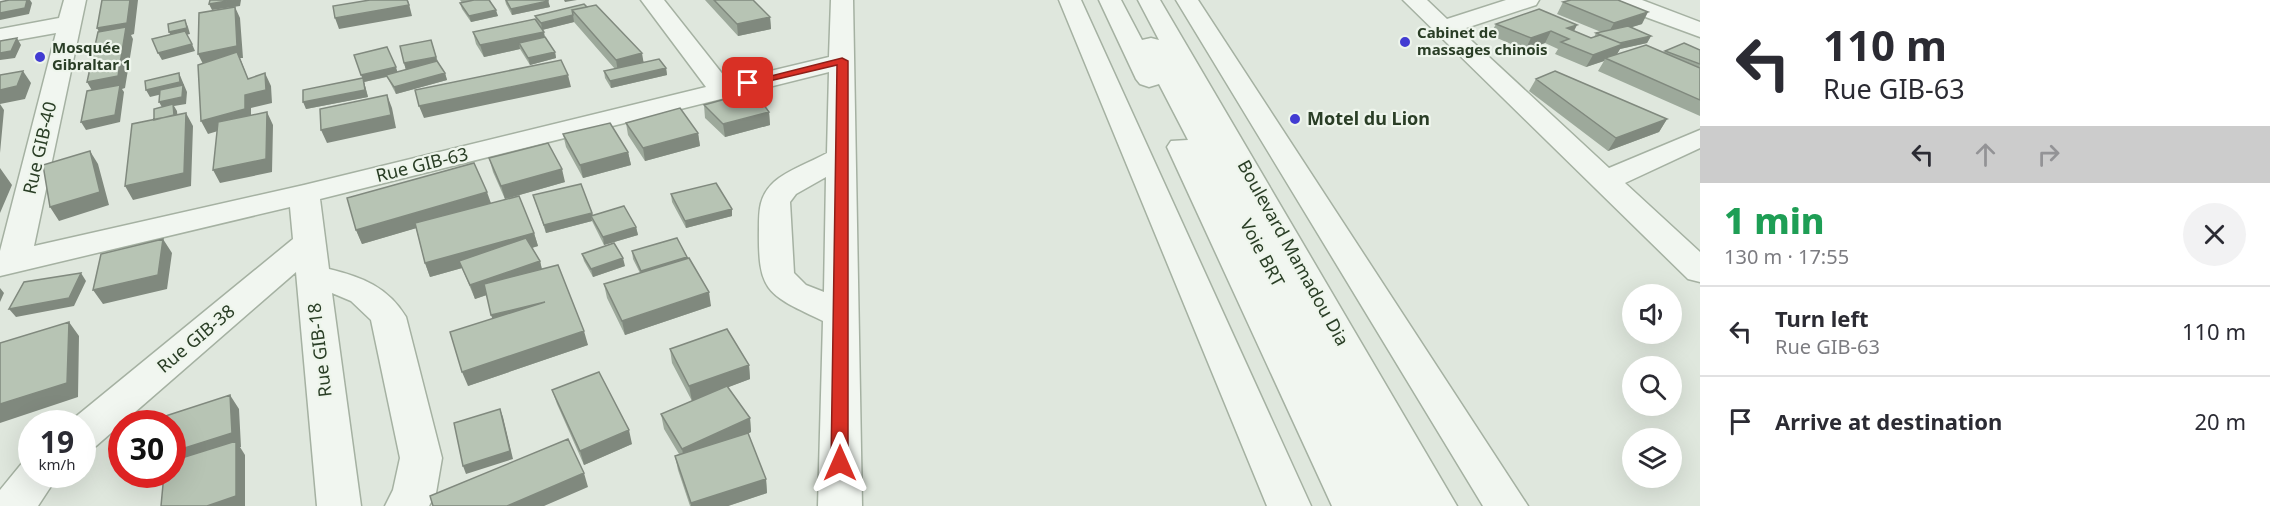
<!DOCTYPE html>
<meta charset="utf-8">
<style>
body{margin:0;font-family:"Noto Sans",sans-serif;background:#f2f2f3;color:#2b2b33;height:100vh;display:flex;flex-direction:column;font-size:22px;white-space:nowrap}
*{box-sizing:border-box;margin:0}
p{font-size:20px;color:#7c7c81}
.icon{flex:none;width:33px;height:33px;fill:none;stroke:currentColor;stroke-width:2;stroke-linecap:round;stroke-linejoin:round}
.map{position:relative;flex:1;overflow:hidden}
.side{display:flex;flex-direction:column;background:#fff;width:570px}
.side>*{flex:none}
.top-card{background:#fff;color:#2b2b33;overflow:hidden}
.buttons{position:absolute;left:1622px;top:284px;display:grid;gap:12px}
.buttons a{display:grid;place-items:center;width:60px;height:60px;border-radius:50%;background:#fff;box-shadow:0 6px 24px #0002;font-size:30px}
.speed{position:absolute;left:18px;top:410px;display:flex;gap:12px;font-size:30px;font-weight:700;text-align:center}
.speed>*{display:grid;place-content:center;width:78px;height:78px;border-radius:50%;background:#fff;box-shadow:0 6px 24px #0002;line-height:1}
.speed small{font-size:15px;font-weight:400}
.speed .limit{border:9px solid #d22;background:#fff;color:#111}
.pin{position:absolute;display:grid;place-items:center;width:51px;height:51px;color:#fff;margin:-26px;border-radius:12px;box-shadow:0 3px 9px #0006}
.me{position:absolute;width:66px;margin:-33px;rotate:0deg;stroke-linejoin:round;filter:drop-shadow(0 0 4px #0008)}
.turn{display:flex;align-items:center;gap:21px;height:126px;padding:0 24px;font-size:27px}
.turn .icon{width:78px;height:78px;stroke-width:2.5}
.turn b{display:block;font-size:42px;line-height:51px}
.lanes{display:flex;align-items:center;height:57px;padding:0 24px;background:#0003;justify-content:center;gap:30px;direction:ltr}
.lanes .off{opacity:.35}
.round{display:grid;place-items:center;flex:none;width:63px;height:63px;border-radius:32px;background:#f2f2f3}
.summary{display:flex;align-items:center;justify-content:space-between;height:102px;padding:0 24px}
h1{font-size:36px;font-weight:800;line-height:45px;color:#1e9e55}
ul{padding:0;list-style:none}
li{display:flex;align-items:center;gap:18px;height:90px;padding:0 24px;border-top:2px solid #e1e1e2}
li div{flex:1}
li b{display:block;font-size:22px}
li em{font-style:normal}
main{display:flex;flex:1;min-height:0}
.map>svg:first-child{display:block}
</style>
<main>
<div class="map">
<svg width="1700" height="506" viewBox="0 0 1700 506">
<rect width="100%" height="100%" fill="#dfe7dd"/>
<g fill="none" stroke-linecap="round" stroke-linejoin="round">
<defs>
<path id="minor" d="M64 0H86L34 246 304 185 706 87 641 0H664L728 81 829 57 831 0H853L862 506H818L823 321C767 294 758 293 759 229 759 210 759 196 774 182 787 170 811 162 827 153L829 72 320 199 329 269C362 277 388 287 406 317L442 458 436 493 429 506H385L393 490 400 458 371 320 351 301 332 293 361 506H317L296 272 96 446 82 451V423H68L293 239 290 207 0 276V251L56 33 0 43V29L59 18ZM826 177 824 292 806 285 794 273 790 202 796 194Z
M1059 0H1081L1311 506H1267Z
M1099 0H1121L1142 40 1151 38 1159 40 1138 0H1160L1457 506H1332L1167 147 1171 141 1188 140 1159 84 1149 87 1140 84 1136 79Z
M1176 0H1198L1528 506H1483Z
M1403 0H1427L1447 19 1506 0H1539L1536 5 1460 30 1609 168 1700 130V148L1625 183 1700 252V282L1688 279Z
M1610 0H1642L1700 22V37L1613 5Z
M32 459V474H59L38 506H0V490L23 462Z"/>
</defs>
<use href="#minor" stroke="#a5b1a2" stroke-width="3"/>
<use href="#minor" fill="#f1f6f0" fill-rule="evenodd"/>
</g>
<path fill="#9da99b" d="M460 0H491H490L498 16 471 22 462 9 460 3H462Z
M505 0H548L550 7 512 15 506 4Z
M705 0H753L770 17 771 29 738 36Z
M1563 2 1642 24 1631 27 1651 36 1647 43 1620 49 1616 55 1664 53 1665 51 1700 50V116L1598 71 1604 61 1586 67 1555 54 1558 49 1545 43 1525 50 1490 35 1496 24 1574 31 1591 38 1594 37 1596 33 1601 32 1557 14Z
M584 4 644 62 666 68 667 75 611 88 605 78 604 71 615 69 574 22 542 30 545 37 555 52 556 58 530 65 520 49 484 57 476 44 473 32 536 19 535 16Z
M431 40 438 62 445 73 447 80 396 94 387 77 364 82 368 97 306 109 303 90 406 70 404 63Z
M1536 79 1667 119 1659 132 1608 151 1529 91Z
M704 105 769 112 770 125 725 137 705 118Z
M626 123 698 133 700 146 645 161 628 135Z
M563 134 628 152 631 165 583 178 566 147Z
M489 158 565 182 505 199 493 172Z
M671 194 732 216 686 228 672 202Z
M533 195 592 213 593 215 636 227 638 235 604 245 592 221 546 233Z
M491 203 534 233 538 246 532 248 540 261 542 269 588 345 468 386 493 318 487 295 475 299 462 268 430 277 425 263 416 228 362 244 356 230Z
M632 251 687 257 711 306 625 335 607 298 604 284 640 273 633 259Z
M582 254 625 266 593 277 584 261Z
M670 349 749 365 750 379 728 387 750 418 751 432 748 434 766 479 767 493 728 506H690L678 470 675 456 679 454 664 429 661 414 702 397 692 401 672 363Z
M552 390 632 444 584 465 557 404Z"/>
<path fill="#80897e" d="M27 0H30L32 3 29 14 0 20V13Z
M130 0H138L134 34 131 35 133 39 125 88 122 89 124 92 120 122 86 130 81 122 94 94 87 82 103 40 97 28Z
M233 0H241L240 6 212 10 209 4Z
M408 0 412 16 339 29 335 18Z
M564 0H577L565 2Z
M548 1 550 7 512 15 511 9Z
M235 7 240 18 243 58H240L253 92 204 66 198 54Z
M496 10 498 16 471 22 469 16Z
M1648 12 1642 24 1607 35 1614 23Z
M573 15 574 22 542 30 541 23Z
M770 17 771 29 738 36 737 24Z
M185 20 188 27 190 34 172 38 169 32Z
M1577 25 1571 37 1567 28Z
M1551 31 1545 43 1525 50 1531 38Z
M544 32 546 43H519L520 49 484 57 480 45Z
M1651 36 1647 43 1620 49 1616 56 1605 58 1604 61 1586 67 1593 55 1618 44Z
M17 38 21 45 15 58 0 60V53Z
M192 44 195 51 162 60 158 53Z
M555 52 556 58 530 65 528 58Z
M642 53 644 65 618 72 616 60Z
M436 57 438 64 406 70 404 63Z
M396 67 398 74 364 82 368 97 306 109 303 102 364 82 361 75Z
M666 68 667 75 611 88 610 81Z
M23 71 31 83 25 99 0 104V90Z
M179 73 187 92 186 104 174 106 177 111 178 124 163 109 159 102 183 89 150 97 146 90Z
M265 73 271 86 272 103 251 108V121L208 134 201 121 245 95Z
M445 73 447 80 396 94 394 87Z
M568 75 571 87 424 118 419 106Z
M387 95 392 108 396 128 327 143 321 130Z
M0 104 4 110 0 153Z
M267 112 273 125 272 172 220 183 213 170Z
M769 112 770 125 725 137 723 124Z
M186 113 193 126 191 186 133 200 125 186Z
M1667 119 1659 132 1608 151 1616 138Z
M698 133 700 146 645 161 643 148Z
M90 151 98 164 109 205 59 221 50 207Z
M628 152 631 165 583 178 580 165Z
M0 168 12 185 0 213Z
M562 169 565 182 505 199 501 186Z
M487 192 492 206 362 244 356 230Z
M732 209V216L686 228 685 221Z
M592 213 594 220 591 216 592 221 546 233 544 225Z
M636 227 638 235 604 245 603 237Z
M534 233 538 246 462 268 459 261 462 268 430 277 425 263Z
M163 239 172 253 167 289 103 304 93 290Z
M687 257 689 265 642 278 641 271Z
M623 258 625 266 593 277 591 269Z
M540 261 543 275 475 299 470 285Z
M81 273 86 281 74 306 16 317 9 309Z
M0 288 4 293 0 302Z
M709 292 711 306 625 335 622 321Z
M545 302 496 329 491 315Z
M69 322 79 336 78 397 0 423V404Z
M584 331 588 345 468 386 462 372Z
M749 365 750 379 692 401 689 386Z
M230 395 239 409 241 447H240L245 455V506H207L172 470V452Z
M500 409 503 417 513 459 466 474 463 466Z
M750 418 751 432 685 464 682 449Z
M629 430 632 444 584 465 580 451Z
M584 473 588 487 544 506H507Z
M136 474H160L141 480Z
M766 479 767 493 728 506H691V503Z"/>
<path fill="#b7c4b4" stroke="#80897e" stroke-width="1.5" d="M9 0H27L25 8 0 13V2Z
M102 0H130L127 23 97 28Z
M210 0H233L209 4Z
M370 0H407L409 5 335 18 333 6Z
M474 0H489L496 10 469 16 460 3Z
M506 0H548V1L511 9Z
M714 0H753L770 17 737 24Z
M1571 0H1618L1648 12 1614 23 1563 2Z
M584 4 587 7 572 10 573 15 541 23 535 16Z
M596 5 642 53 616 60 572 10Z
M235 7 237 46 198 54 199 13Z
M1539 9 1577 25 1567 28 1591 38 1600 35 1623 44 1593 55 1561 42 1569 39 1551 31 1531 38 1496 24Z
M535 19 544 32 480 45 473 32Z
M185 20 187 28 169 32 168 24Z
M1628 26 1651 36 1620 43 1596 33Z
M126 27 118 76 87 82 98 32Z
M185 31 192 44 158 53 152 39Z
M545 37 555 52 528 58 519 43Z
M17 38 11 51 0 53V41Z
M431 40 436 57 404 63 400 46Z
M1684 43 1700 50V64L1665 51Z
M1646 45 1700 68V100L1605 58Z
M387 47 396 67 361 75 354 55Z
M237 52 248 79 265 73 266 90 245 95V109L201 121 198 65Z
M659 59 666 68 610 81 604 71Z
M561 60 568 75 419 106 415 90Z
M437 61 445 73 394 87 386 75Z
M23 71 17 86 0 90V75Z
M1555 71 1667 119 1616 138 1536 79Z
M179 73 180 82 146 90 145 81Z
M363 78 365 90 303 102V90Z
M120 85 115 115 81 122 87 91Z
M183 85 182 97 159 102 160 90Z
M754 91 769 112 723 124 704 105Z
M387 95 391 115 321 130 320 109Z
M173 104 174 115 154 120V109Z
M680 108 698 133 643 148 626 123Z
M267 112 266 159 213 170 218 122Z
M186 113 184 173 125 186 132 124Z
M610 123 628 152 580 165 563 134Z
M548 143 562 169 501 186 489 158Z
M90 151 100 192 50 207 43 165Z
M474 163 487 192 356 230 347 198Z
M716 183 732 209 685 221 671 194Z
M581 184 592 213 544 225 533 195Z
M519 196 534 233 425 263 415 223Z
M624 206 636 227 603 237 591 216Z
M526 238 540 261 470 285 459 261Z
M677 238 687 257 641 271 632 251Z
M163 239 158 275 93 290 101 254Z
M614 243 623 258 591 269 582 254Z
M689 258 709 292 622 321 604 284Z
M558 265 584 331 462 372 450 332 545 302 491 315 484 284Z
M81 273 69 298 9 309 24 282Z
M69 322 67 383 0 404V343Z
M727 329 749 365 689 386 670 349Z
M599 372 629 430 580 451 552 390Z
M727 386 750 418 682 449 661 414Z
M230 395 232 433 172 452V423H144Z
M500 409 510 451 463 466 454 423Z
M748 433 766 479 691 503 675 456Z
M568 439 584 473 507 506H433L430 496Z
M236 441V496L207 506H161L164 474H172V461Z"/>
<path fill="#d93025" stroke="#8d1f18" stroke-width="1.5" d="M842 58 848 61V463L846 468H834L831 463 837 65 748 86 743 83Z"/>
<g fill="#423cd2" stroke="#eef5ec" stroke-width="2">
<circle cx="1405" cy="42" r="6"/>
<circle cx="40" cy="57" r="6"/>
<circle cx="1295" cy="119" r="6"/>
</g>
<g text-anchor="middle" stroke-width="4.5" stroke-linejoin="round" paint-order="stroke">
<g font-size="15" font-weight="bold" fill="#2a3e26" stroke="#eef5ec" text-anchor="start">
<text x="1417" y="38">Cabinet de<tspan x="1417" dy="17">massages chinois</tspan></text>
<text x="52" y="53">Mosquée<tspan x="52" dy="17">Gibraltar 1</tspan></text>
</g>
<g font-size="18" font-weight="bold" fill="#2a3e26" stroke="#eef5ec" text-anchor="start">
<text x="1307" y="125">Motel du Lion</text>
</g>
<g font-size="18" fill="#2a3e26" stroke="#eef5ec">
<text transform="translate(40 148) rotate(-77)" y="6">Rue GIB-40</text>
<text transform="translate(422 165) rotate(-14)" y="6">Rue GIB-63</text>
<text transform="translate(1262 253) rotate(62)" y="6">Voie BRT</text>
<text transform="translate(1293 253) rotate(61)" y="6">Boulevard Mamadou Dia</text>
<text transform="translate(196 339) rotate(-40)" y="6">Rue GIB-38</text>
<text transform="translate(320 350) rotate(-97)" y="6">Rue GIB-18</text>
</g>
</g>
</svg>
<div class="buttons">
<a><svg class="icon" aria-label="sound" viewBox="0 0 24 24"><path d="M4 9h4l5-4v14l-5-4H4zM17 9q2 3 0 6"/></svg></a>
<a><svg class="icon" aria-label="search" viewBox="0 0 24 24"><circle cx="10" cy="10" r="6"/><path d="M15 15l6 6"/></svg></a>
<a><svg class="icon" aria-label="layers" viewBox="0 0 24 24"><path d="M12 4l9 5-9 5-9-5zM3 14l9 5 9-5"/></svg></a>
</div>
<div class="speed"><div>19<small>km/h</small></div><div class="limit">30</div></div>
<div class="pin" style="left:748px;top:83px;background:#d93025"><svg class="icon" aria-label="arrive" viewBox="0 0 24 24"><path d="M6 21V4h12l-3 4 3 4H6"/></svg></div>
<svg class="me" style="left:840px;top:463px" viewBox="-20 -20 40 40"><path d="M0-17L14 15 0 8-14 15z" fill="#d93025" stroke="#fff" stroke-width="4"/></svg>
</div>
<section class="side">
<div class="top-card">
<div class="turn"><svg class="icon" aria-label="left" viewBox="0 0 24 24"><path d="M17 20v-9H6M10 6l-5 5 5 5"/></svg><div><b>110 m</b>Rue GIB-63</div></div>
<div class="lanes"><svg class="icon" aria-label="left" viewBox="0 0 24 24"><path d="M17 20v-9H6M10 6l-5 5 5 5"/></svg><svg class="icon off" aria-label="ahead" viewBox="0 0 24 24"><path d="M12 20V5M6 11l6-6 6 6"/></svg><svg class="icon off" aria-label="right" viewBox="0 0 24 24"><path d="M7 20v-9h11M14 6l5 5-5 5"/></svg></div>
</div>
<div class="summary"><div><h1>1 min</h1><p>130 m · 17:55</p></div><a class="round"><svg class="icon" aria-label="close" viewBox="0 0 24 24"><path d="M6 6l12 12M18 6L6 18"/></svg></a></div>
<ul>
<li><svg class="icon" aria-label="left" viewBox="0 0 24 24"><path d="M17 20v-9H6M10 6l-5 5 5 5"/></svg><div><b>Turn left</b><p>Rue GIB-63</p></div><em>110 m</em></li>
<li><svg class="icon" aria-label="arrive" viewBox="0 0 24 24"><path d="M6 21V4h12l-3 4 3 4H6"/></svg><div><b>Arrive at destination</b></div><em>20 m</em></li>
</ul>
</section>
</main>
